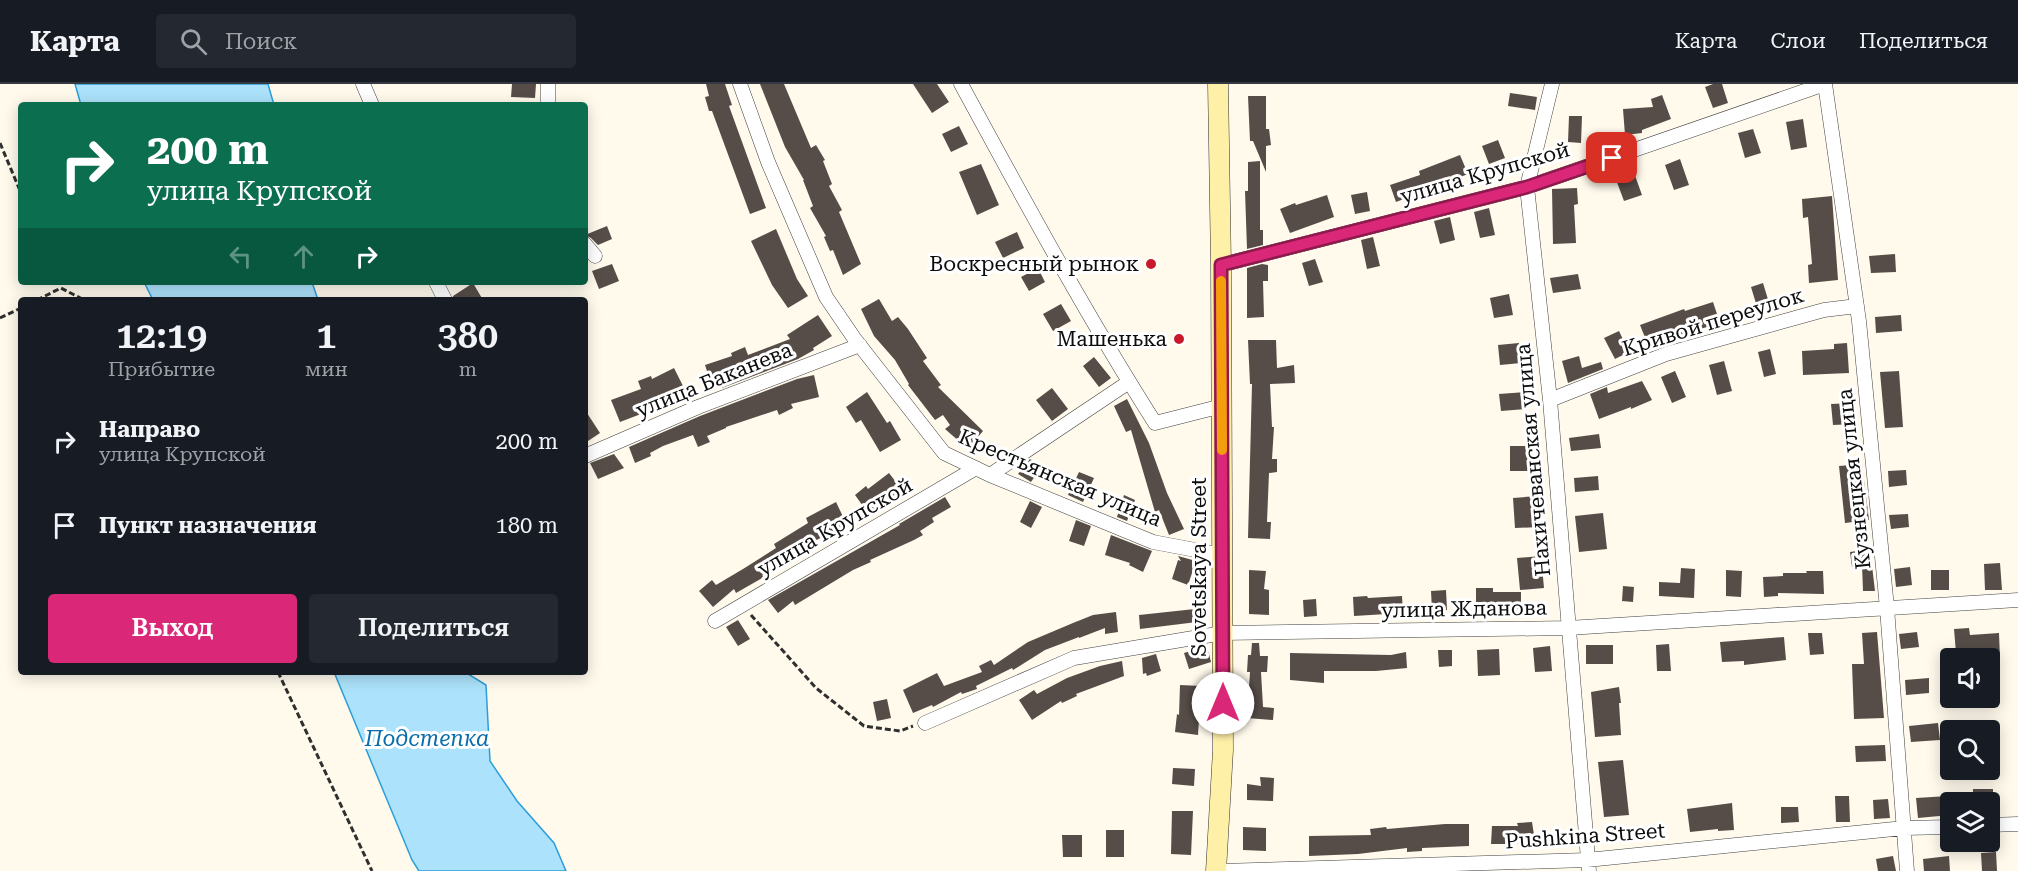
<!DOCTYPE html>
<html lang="ru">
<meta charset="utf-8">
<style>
body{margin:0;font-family:"Roboto Serif",serif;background:#242831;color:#f1f3f6;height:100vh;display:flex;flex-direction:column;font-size:22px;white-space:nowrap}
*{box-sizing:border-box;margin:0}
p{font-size:20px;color:#9ea1a6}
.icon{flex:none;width:33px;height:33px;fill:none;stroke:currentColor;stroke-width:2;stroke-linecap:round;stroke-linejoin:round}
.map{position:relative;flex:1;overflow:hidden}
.side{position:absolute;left:18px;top:213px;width:570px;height:378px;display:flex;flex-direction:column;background:#171b24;border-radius:6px;box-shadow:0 3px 15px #0003}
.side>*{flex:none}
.banner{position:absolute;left:18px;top:18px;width:570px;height:183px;border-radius:6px;box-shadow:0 3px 15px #0003;background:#0b6e4f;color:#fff;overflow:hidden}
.tools{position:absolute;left:1940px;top:564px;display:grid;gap:12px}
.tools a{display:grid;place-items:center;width:60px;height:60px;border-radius:6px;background:#171b24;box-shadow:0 3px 15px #0003;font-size:30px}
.pin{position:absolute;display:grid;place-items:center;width:51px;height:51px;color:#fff;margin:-26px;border-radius:12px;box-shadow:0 3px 9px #0006}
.me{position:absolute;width:66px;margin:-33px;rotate:0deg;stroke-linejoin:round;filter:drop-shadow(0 0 4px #0008)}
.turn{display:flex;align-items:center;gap:21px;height:126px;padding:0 30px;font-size:27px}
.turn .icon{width:78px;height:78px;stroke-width:2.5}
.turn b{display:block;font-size:42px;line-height:51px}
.lanes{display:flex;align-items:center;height:57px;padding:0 30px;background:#0003;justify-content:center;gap:30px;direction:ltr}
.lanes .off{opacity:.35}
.eta{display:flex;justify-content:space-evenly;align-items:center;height:102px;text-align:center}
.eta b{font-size:36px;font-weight:600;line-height:42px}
.action{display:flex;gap:12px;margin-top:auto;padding:12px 30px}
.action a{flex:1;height:69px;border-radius:6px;background:#db2777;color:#fff;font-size:24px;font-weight:600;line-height:69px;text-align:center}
.action a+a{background:#242831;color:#f1f3f6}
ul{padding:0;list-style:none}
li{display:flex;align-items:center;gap:18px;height:84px;padding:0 30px}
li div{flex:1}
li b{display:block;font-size:22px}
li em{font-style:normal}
header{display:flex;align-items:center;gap:36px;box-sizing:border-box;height:84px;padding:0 30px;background:#171b24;border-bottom:2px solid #363941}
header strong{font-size:28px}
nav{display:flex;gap:33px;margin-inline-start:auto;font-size:21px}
.search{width:420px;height:54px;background:#242831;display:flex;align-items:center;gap:15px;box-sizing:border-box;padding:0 21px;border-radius:6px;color:#9ea1a6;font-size:22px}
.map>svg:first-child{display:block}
</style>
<header>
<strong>Карта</strong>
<div class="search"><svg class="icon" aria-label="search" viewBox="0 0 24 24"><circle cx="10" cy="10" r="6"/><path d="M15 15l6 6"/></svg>Поиск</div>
<nav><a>Карта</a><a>Слои</a><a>Поделиться</a></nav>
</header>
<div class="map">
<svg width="2018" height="787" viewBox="0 0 2018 787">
<rect width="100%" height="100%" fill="#fffaec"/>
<path fill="#ace2fb" stroke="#2c9ed9" stroke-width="1.5" d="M75 0H268L274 21H81Z
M144 198H312L318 216H153Z
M334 588H465L486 601 490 677 517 717 554 759 566 787H419L412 776Z"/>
<path fill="#564d48" d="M512 0H536L535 14 511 13Z
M706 0H725L732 21 729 22 766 124 750 130 712 27H709L705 13 709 12Z
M760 0H784L811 64 816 61 825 76 823 77 832 100 829 102 842 126 839 128 861 180 843 191 833 166 830 167 824 153 826 152 810 124 813 122 803 96H804L785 63Z
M913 0H937L949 18 932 29Z
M1713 0H1722L1728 19 1713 24 1705 3Z
M1510 9 1537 13 1535 26 1508 22Z
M1662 11 1671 35 1642 46V49L1625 51 1623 25 1653 23 1651 15Z
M1248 12H1266V45H1269L1271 61 1266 62V88L1253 57H1250Z
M1569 32H1582L1581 59 1568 58Z
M1803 35 1807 63 1791 66 1786 38Z
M959 42 968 60 951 68 942 50Z
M1753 45 1761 69 1745 74 1738 49Z
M1498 56 1505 74 1489 80 1482 62Z
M1460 71 1468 90 1396 118 1390 101 1420 91 1419 87Z
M1680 75 1689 101 1674 106 1665 81Z
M1260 77V146H1263V161L1247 165 1245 107H1248V78Z
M981 80 999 121 977 131 959 88Z
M1633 86 1642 111 1624 117 1615 93Z
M1577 104 1578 120 1574 121 1576 159 1553 160 1552 105Z
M1367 108 1370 127 1355 130 1351 111Z
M1327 111 1334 133 1290 149 1280 125 1295 119 1296 121Z
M1832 112 1838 196 1809 199 1808 181 1812 180 1808 133 1803 134 1802 115Z
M1489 124 1495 151 1480 154 1474 128Z
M1450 133 1455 156 1440 160 1434 137Z
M607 142 612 155 598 161 591 154 585 151Z
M776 145 797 195 808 212 788 224 772 201 751 157Z
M1017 148 1024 164 1003 174 995 158Z
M1373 153 1380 182 1367 185 1361 156Z
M1895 170 1896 188 1871 189 1869 172Z
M1315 175 1323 198 1309 202 1302 179Z
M612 180 619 197 599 205 592 187Z
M1262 180 1268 181V197H1263L1264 233 1247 234V184Z
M1038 184 1045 198 1029 207 1021 193Z
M1578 190 1581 205 1553 209 1550 194Z
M473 199 483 216H454L453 212Z
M1763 199 1770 222 1758 226 1751 203Z
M1509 210 1513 231 1494 234 1490 214Z
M879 215 892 237 898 233 908 245 927 274 923 277 941 301 938 303 983 347 968 365 945 345 950 341 943 331 935 336 908 301 909 300 895 276 874 252 861 225Z
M1713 218 1720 239 1648 261 1640 241 1684 225 1685 227Z
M1061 220 1071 237 1053 247 1043 230Z
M818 231 832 252 813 264 814 266 798 275 722 304 721 299 712 302 705 281 732 272 731 269 745 263 748 271 790 255 787 251Z
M1901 231 1902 247 1876 249 1875 233Z
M1619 247 1629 268 1615 275 1604 254Z
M1248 256H1276L1277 284 1294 281 1295 299 1270 300 1272 343H1274L1272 375H1277V388L1269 389 1267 438H1271L1270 455 1248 454 1252 300H1250Z
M1519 259 1521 279 1500 281 1498 261Z
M1847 259 1849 289 1803 291 1802 267 1834 265V260Z
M1770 265 1776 290 1764 293 1758 268Z
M1579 272 1582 284 1601 278 1603 285 1568 299 1562 277Z
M1094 273 1111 294 1099 303 1083 282Z
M1724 277 1732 307 1717 311 1709 281Z
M674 284 688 312 620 338 611 316 641 305 638 297 651 292 652 295Z
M1675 287 1686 313 1672 319 1661 293Z
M1899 287 1903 343 1885 344 1880 288Z
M814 291 819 313 791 320 793 324 779 331 777 326 726 343V344L707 352 710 358 698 363 693 351 663 362 650 369 651 372 635 379 629 363 700 332 797 295Z
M1642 297 1652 316 1631 325V323L1599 335 1590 310 1607 303 1608 309Z
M1052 304 1068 325 1052 337 1036 316Z
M867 308 887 339 890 337 901 356 880 368 861 336 856 339 846 323Z
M1526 308 1527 325 1501 327 1499 310Z
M1127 315 1149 359 1167 409 1184 445 1169 451 1159 426 1155 428 1131 346 1126 348 1114 322Z
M1853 319 1855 340 1833 341 1831 320Z
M585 326 600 349 585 359Z
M1599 350 1601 364 1571 367 1569 354Z
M1510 362H1534V387H1510Z
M614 370 624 384 598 395 590 379Z
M1030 375 1041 383 1031 398 1018 390Z
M1862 380 1869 436 1845 439 1839 382Z
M1906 386 1907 401 1889 403 1888 387Z
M1079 388 1094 394 1083 418 1068 411Z
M889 389 902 406 868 429 855 411 866 402 868 405Z
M1598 392 1599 406 1575 408 1574 394Z
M1124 411 1135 416 1127 437 1117 433Z
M1537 412 1539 443 1515 444 1513 414Z
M945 413 951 423 932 434 934 438 920 447 923 451 914 456 870 476 871 478 853 486 795 521 793 517 778 529 768 516 900 441 899 440Z
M1030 417 1042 423 1031 444 1020 438Z
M836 418 847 441 780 474 782 479 762 491 764 493 736 509 734 505 713 523 699 507 712 496 716 501 743 485 776 464 774 460 808 439 806 434Z
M1603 429 1607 465 1579 468 1575 432Z
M1908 430 1909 443 1891 445 1889 431Z
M1076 436 1091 442 1084 462 1069 457Z
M1111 451 1152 467 1143 488 1129 481 1130 479 1105 471Z
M1870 465 1875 507H1863L1862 481 1852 483 1850 468Z
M1178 472 1196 477 1188 501 1172 495 1178 476 1181 477Z
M1541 472 1544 504 1520 506 1517 474Z
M2000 479 2002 506H1985L1984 480Z
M1910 483 1912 501 1896 503 1894 485Z
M1681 484 1695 485 1694 514 1659 512V498L1680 499Z
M1249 486 1266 487 1264 505 1269 506V531L1249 530Z
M1726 486 1742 487 1741 513 1726 512Z
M1931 486H1949V506H1931Z
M1806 487H1823L1824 510 1778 509V512L1764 513 1763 493 1783 492V489H1807Z
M1623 502 1634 503 1633 518 1622 517Z
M1476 504H1493V508H1521V525H1506V522H1476Z
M1446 506 1447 526H1432L1431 507Z
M1367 512 1368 514 1402 512 1403 529 1354 532 1353 513Z
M1316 515 1317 532 1304 533 1303 516Z
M1195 525 1197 538 1140 545 1139 531Z
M1116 528 1118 548 1105 550V544L1079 554V553L1045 566 1013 586 1012 584 976 602 977 605 962 610 961 608 933 623 932 621 913 629 903 606 937 589 944 602 982 588 979 582 991 576 994 581 1028 558 1073 539 1093 531Z
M738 536 750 555 738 562 726 543Z
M1969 544 1970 551 1999 549 2000 574H1983V567L1956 569 1954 545Z
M1877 548 1884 634 1854 635 1852 580H1864L1862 549Z
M1917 548 1919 563 1901 565 1899 550Z
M1808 549H1822L1824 570 1810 571Z
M1784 553 1786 576 1744 581V577L1722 578 1720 558Z
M1252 559H1259L1260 572H1268L1267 588H1261L1263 623 1274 624 1273 636 1247 634 1250 588H1247L1248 571H1251Z
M1669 560 1671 587H1657L1656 561Z
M1586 561H1613V580H1586Z
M1207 562 1211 578 1189 585 1184 569Z
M1550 562 1552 587 1535 588 1533 564Z
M1499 565 1500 591 1478 592 1477 566Z
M1438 566H1452V582L1439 583Z
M1406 568 1407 584 1376 587H1324V599L1290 596V569L1391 571Z
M1156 570 1161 587 1147 592 1146 589 1143 590 1142 574Z
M1122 577 1124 592 1076 610 1077 612 1062 619 1061 617 1032 636 1019 616 1034 606 1037 610 1067 594 1100 582Z
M1929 594V609L1906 611 1905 596Z
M1180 601 1201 602 1198 651 1175 648 1177 630 1179 631Z
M1619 603 1621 619H1619L1621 651 1595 653 1591 608Z
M887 615 891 634 877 637 873 618Z
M1938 639 1940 656 1911 658 1909 642Z
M1885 661 1886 677 1856 678 1855 662Z
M1623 676 1629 731 1604 733 1598 678Z
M1173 684 1195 685 1194 702 1172 700Z
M1260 693 1274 694 1273 717 1247 716V700L1261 702Z
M1973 705H1993V718H1973Z
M1835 712H1849L1850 738H1836Z
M1948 712 1950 731 1918 734 1916 714Z
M1888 715 1890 734 1874 735 1873 716Z
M1732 719 1734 746 1718 747V745L1690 748 1687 725Z
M1781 723H1798L1799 738 1781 739Z
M1172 727H1193L1191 771 1171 770Z
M1532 738 1535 757 1511 760H1491L1492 742H1518L1517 739Z
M1445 740H1469V762L1422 764V767L1407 768V764L1358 770 1309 772V752L1371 751 1370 745 1386 743 1387 745Z
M1243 743 1266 744V767L1243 766Z
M1106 746H1124V773H1106Z
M1062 751H1082V773H1063Z
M1996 768 1997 787H1982L1981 769Z
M1893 772 1896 787H1878L1876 775Z
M1949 772 1950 787H1924L1923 775Z"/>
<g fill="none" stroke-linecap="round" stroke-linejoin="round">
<defs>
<path id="street" d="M363 0 372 21
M548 0V21
M740 0 768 78 826 213 854 254 944 369 990 391 1153 458 1222 471
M961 0C1023 114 1085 229 1155 339L1222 322
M1552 0 1527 103 1550 316 1589 787
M1825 0 1859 237 1887 524 1907 787
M585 160 595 172
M1221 181 1527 103 1825 0
M436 198 445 216
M1550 316 1666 270 1824 226 1857 222
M585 372 698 323 860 261
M990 391 1129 298
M715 537 976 384
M925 639 1074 574 1223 549 1568 544 2018 516
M1989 741 2018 740
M1221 787 1587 776 1904 744 1950 743"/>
<path id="secondary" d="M1216 787 1223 666 1221 181 1218 0"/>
</defs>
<use href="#street" stroke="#404040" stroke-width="15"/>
<use href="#secondary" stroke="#2f2f2f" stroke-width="21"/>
<path stroke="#2f2f2f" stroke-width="3" stroke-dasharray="6 3" stroke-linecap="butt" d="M0 59 21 109
M37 216 61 204 84 216
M0 234 21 224
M751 531 816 604 864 642 900 647 913 642
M278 588 372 787"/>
<use href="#street" stroke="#fff" stroke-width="14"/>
<use href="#secondary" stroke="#fff0a7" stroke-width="20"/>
</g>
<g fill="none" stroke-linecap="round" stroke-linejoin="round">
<defs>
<path id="route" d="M1223 619 1221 181 1527 103 1612 74"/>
</defs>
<use href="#route" stroke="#8e194d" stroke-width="15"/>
<use href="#route" stroke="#db2777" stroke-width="10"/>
<path stroke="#f59e0b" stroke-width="10" d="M1221 197 1222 366"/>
</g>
<g fill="#c8192b" stroke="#fff" stroke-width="2">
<circle cx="1151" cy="180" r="6"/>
<circle cx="1179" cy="255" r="6"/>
</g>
<g text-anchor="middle" stroke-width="6" stroke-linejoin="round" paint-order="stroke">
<g font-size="21" fill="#0d0d0d" stroke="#fff">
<text transform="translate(1485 89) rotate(-16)" y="7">улица Крупской</text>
<text transform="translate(1713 238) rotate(-17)" y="7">Кривой переулок</text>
<text transform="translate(714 296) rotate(-22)" y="7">улица Баканева</text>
<text transform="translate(1533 376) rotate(-95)" y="7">Нахичеванская улица</text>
<text transform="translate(1060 394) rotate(23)" y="7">Крестьянская улица</text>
<text transform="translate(1854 395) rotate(-96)" y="7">Кузнецкая улица</text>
<text transform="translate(835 443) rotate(-30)" y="7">улица Крупской</text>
<text transform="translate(1199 483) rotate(-90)" y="7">Sovetskaya Street</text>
<text transform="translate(1464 525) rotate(-1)" y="7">улица Жданова</text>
<text transform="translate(1585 752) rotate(-4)" y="7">Pushkina Street</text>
</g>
<g font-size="21" fill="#0d0d0d" stroke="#fff" text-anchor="end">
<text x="1139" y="187">Воскресный рынок</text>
<text x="1167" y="262">Машенька</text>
</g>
<g font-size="22" font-style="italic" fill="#0b6da9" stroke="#fff">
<text x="427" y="662">Подстепка</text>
</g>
</g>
</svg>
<div class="tools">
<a><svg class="icon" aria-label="sound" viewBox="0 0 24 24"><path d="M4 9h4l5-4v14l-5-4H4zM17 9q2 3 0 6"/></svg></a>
<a><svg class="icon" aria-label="search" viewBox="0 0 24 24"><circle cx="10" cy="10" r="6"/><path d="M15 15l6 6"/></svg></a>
<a><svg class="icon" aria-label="layers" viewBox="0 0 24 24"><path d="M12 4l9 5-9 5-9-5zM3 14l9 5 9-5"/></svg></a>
</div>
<div class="pin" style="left:1612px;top:74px;background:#d93025"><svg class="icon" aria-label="arrive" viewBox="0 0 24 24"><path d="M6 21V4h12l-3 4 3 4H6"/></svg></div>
<svg class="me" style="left:1223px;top:619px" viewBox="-20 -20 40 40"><circle r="19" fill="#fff"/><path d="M0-13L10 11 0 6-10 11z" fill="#db2777"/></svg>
<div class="banner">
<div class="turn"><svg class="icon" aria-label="right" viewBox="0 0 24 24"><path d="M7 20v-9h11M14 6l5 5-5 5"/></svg><div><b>200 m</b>улица Крупской</div></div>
<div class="lanes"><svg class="icon off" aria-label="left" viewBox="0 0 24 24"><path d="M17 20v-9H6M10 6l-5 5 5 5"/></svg><svg class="icon off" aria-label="ahead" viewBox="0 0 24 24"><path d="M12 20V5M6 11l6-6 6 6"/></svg><svg class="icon" aria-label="right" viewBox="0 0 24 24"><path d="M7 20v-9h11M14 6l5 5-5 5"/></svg></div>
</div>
<section class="side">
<div class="eta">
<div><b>12:19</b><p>Прибытие</p></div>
<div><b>1</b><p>мин</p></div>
<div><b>380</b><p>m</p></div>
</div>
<ul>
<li><svg class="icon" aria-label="right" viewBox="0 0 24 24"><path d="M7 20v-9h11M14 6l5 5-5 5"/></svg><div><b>Направо</b><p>улица Крупской</p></div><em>200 m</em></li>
<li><svg class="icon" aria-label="arrive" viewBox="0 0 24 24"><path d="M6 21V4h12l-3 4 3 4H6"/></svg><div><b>Пункт назначения</b></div><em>180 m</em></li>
</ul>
<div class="action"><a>Выход</a><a>Поделиться</a></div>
</section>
</div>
